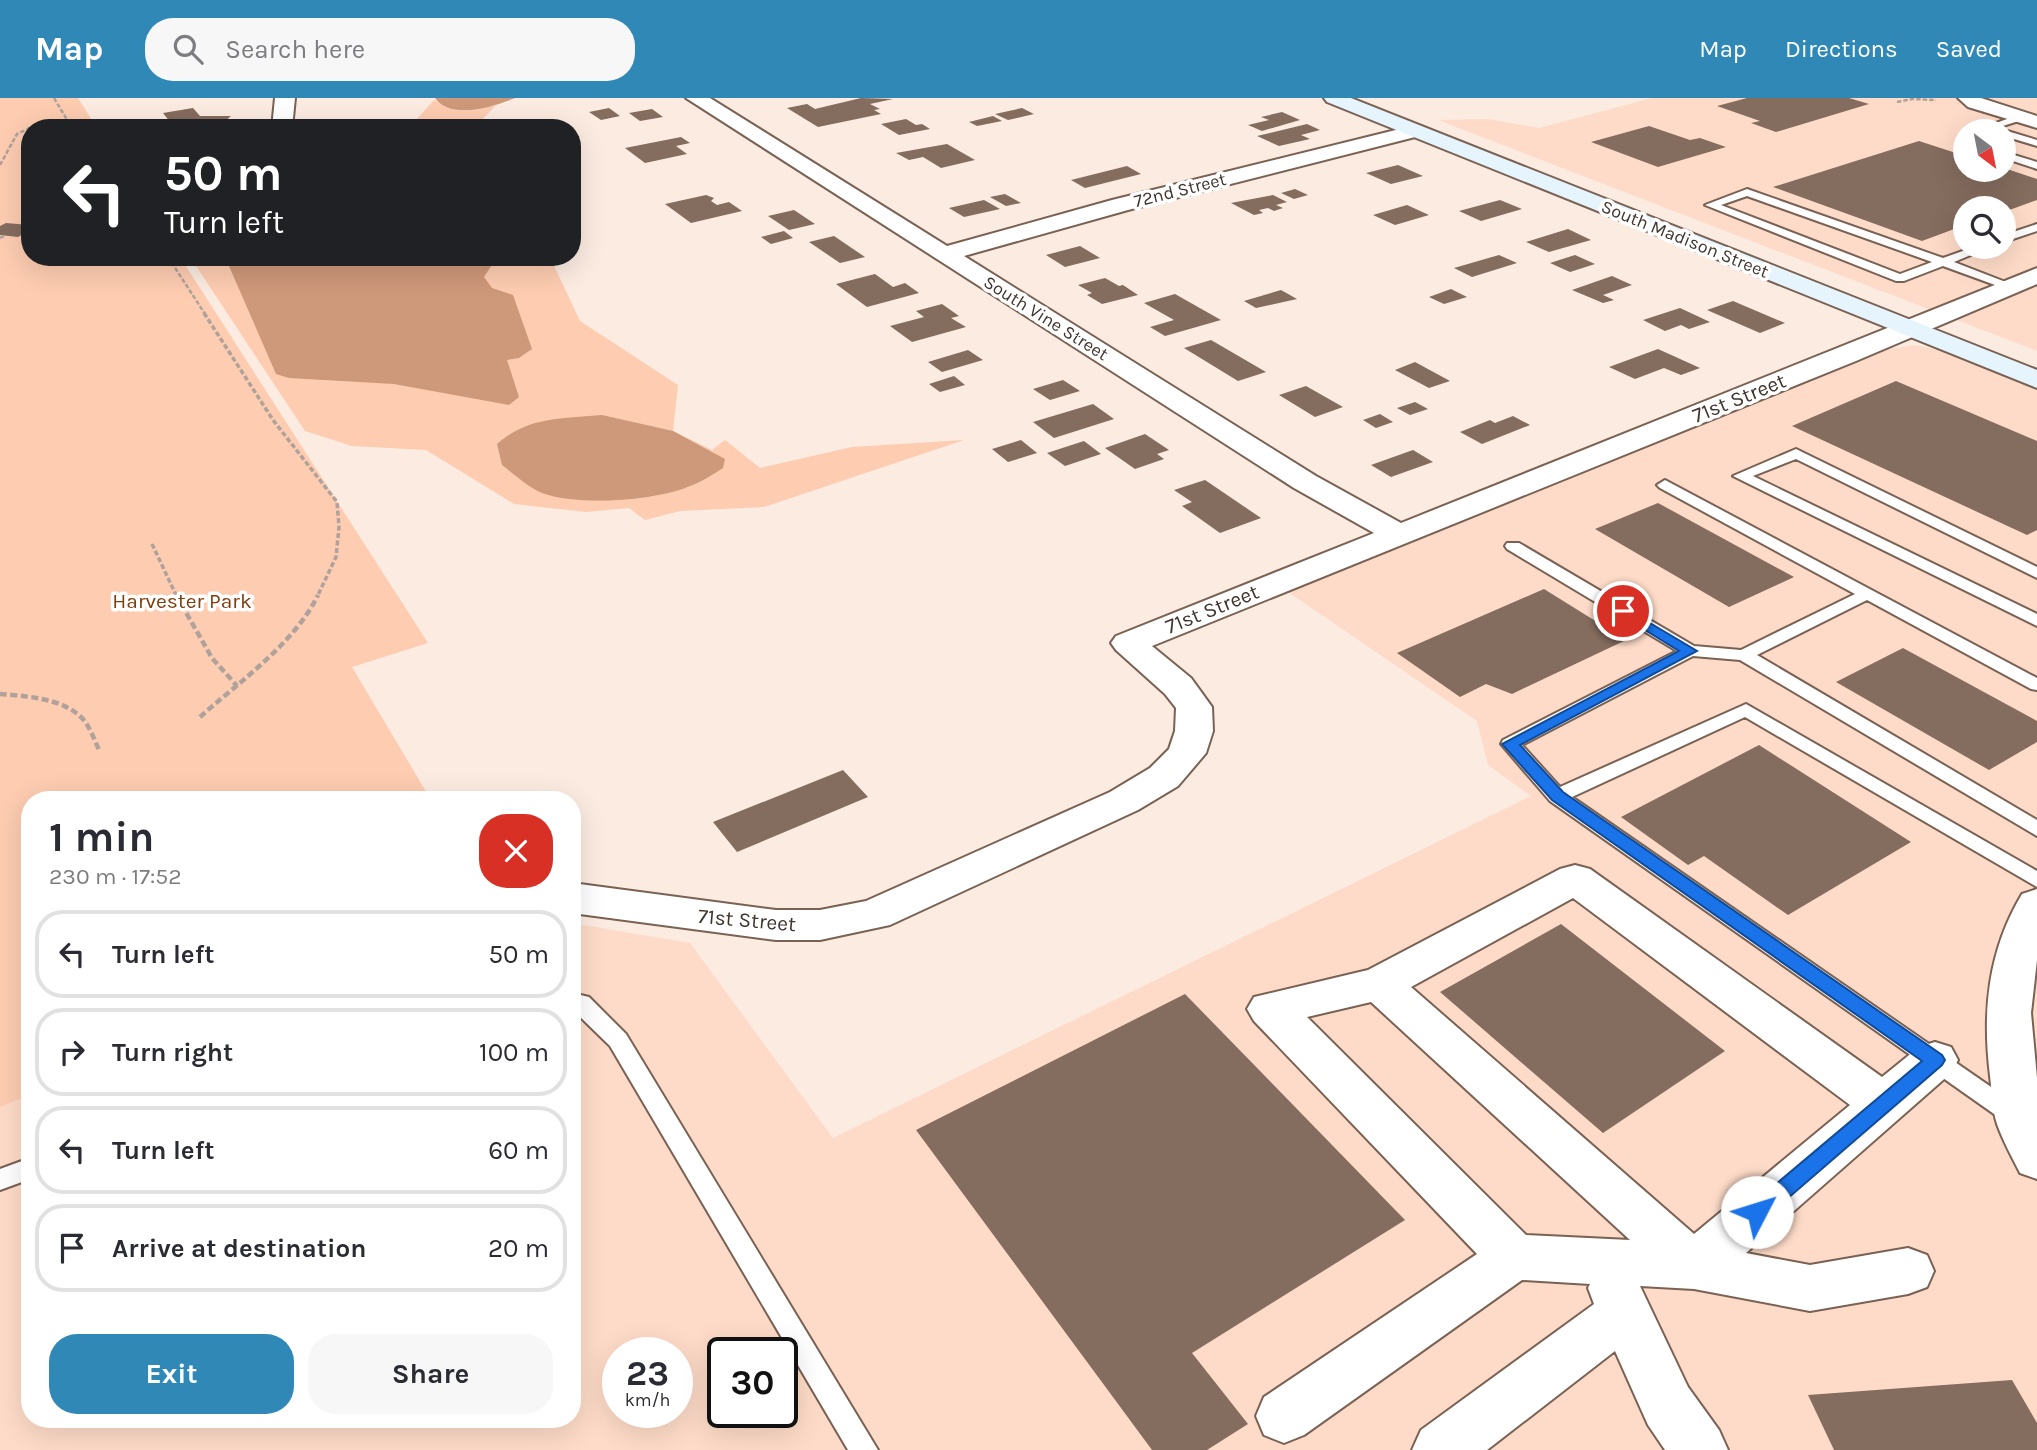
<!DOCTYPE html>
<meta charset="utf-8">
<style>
body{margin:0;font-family:Karla,sans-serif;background:#f7f7f7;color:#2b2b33;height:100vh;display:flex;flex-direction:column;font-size:26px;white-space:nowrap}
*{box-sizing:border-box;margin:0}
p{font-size:23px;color:#7c7c81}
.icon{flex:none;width:38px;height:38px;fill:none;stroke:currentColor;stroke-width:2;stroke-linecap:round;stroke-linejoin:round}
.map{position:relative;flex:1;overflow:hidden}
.details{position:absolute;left:21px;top:693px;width:560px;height:637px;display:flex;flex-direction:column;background:#fff;border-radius:28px;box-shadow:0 7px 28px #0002}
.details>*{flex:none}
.hud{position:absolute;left:21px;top:21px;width:560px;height:147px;border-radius:28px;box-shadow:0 7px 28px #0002;background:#202124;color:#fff;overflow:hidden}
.needle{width:46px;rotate:148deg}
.controls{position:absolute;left:1953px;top:21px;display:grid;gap:14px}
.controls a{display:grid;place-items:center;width:63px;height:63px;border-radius:50%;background:#fff;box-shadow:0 7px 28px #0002;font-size:35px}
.speed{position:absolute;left:602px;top:1239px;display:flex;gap:14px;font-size:35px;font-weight:700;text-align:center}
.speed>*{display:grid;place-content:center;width:91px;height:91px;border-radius:50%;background:#fff;box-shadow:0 7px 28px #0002;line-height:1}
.speed small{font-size:18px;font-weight:400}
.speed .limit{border:4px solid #111;border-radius:10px;background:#fff;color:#111}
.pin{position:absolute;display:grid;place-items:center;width:60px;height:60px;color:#fff;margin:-30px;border:4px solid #fff;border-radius:50%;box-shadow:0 2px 7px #0007}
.me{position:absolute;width:77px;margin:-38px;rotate:50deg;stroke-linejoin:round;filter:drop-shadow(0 0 5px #0008)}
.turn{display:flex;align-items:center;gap:24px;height:147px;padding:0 28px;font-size:32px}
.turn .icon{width:91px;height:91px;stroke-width:2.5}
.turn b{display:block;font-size:49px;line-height:60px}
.round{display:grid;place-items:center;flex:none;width:74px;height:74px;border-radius:28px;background:#f7f7f7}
.headline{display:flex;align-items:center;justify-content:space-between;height:119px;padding:0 28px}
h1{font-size:42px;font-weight:700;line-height:52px}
.action{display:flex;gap:14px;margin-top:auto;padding:14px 28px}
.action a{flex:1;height:80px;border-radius:28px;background:#3088b7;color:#fff;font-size:28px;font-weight:700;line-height:80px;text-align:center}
.action a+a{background:#f7f7f7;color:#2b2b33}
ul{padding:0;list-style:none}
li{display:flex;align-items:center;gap:21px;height:88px;margin:0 14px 10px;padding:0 14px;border:4px solid #e1e1e2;border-radius:28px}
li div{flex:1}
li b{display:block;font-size:26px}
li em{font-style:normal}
header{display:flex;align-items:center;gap:42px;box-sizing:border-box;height:98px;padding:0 35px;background:#3088b7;color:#fff}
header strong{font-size:33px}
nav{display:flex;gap:38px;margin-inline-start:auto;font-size:24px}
.search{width:490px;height:63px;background:#f7f7f7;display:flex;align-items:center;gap:18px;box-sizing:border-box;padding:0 24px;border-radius:28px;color:#7c7c81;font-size:26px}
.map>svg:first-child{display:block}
</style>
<header>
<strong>Map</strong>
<div class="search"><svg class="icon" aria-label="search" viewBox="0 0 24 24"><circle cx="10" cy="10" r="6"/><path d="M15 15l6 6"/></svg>Search here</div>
<nav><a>Map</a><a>Directions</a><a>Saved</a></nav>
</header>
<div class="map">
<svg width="2037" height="1352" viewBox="0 0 2037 1352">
<rect width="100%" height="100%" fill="#fbebe1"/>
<path fill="#fedbc8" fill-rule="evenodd" d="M1652 0H2037V253L1438 22 1489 21 1539 30ZM1965 33H2004V72H1965ZM1965 110H2004V149H1965Z
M1915 247 1942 253 2037 291V1352H0V1009L30 997V1321H572V825L690 845 833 1040 1531 698 1488 667 1477 623 1285 492 1888 251ZM618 1255H677V1314H618ZM723 1255H782V1314H723Z"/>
<path fill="#fdccb1" d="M0 0H78L97 30H30V159H180L428 545 352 569 431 702H30V997L0 1009Z
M434 2C456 13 473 11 496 7L474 30H397L415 23Z
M190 159H550L580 223 678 287 673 333 712 352 725 342 760 370 852 349 964 342 764 409 680 413 645 422 629 410 586 414 514 406 426 352 352 348 305 333Z"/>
<path fill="#ce987a" d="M435 0H515C493 9 451 22 435 0Z
M225 159H497L484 179 492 190 513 197 532 251 519 260 507 262 519 299 509 307 394 286 289 280 276 276Z
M602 317 673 333 725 361 723 370C711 378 699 385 685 390 650 403 577 408 542 395 528 389 514 376 502 367L497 346C529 318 562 321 602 317Z"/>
<path fill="#846c5e" d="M861 0 893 1 870 6 880 11 874 12 881 16 818 29 787 10 807 6 815 11Z
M1747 0H1849L1869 6 1776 34 1751 25 1760 23 1717 8Z
M193 10 200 18H231L224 24H199L174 29 163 15Z
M609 10 620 18 601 22 589 14Z
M1022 10 1034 16 1008 22 995 16Z
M652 11 663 19 640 23 629 15Z
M1282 14 1300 22 1262 33 1248 27 1269 22 1261 19Z
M993 18 1002 23 977 28 969 24Z
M906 21 916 27 922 26 930 31 899 37 881 26Z
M1307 26 1320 32 1301 37 1310 41 1279 48 1257 38Z
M1649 28 1690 42 1700 40 1726 49 1658 69 1591 44Z
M681 39 690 45 676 48 687 56 645 65 625 50Z
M1919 43 1965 58V72L2004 70 2037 81V102L2004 114V110H1965V127L1922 143 1773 89Z
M947 46 975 62 941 70 923 59 909 62 896 55Z
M1398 67 1423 78 1391 86 1366 75Z
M1127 68 1141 76 1085 90 1071 82Z
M1295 91 1308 97 1294 101 1281 95Z
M1005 96 1021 105 1006 108 990 99Z
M706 97 714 100 711 103 717 107 729 104 742 113 691 125 665 106Z
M1273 97 1287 104 1276 107 1283 110 1274 113 1268 110 1259 112 1263 115 1254 117 1231 105Z
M984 102 1000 111 964 119 949 110Z
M1500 102 1522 111 1481 123 1459 113Z
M1407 107 1429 117 1395 127 1373 117Z
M794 112 815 126 789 132 768 118Z
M6 125 30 127V132L18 139 0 137V128Z
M1568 131 1591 142 1549 154 1526 144Z
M784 133 793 140 771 146 761 139Z
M834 138 865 159 840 165 809 144Z
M1080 148 1100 160 1065 169 1046 157Z
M1499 157 1517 165 1472 179 1454 170Z
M1575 157 1595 166 1570 174 1550 165Z
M875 176 893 189 905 185 919 195 867 209 836 186Z
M1612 178 1632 187 1603 197 1614 202 1603 205 1572 192Z
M1105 180 1119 188 1123 187 1138 197 1102 206 1087 197 1092 195 1078 187Z
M1451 191 1467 199 1444 206 1429 199Z
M1281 192 1297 201 1256 210 1244 203Z
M1175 196 1221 222 1165 238 1150 229 1174 222 1144 205Z
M1733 203 1785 225 1760 235 1707 212Z
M942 206 959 218 951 220 966 229 912 244 890 228 924 219 916 213Z
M1680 210 1710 224 1689 231 1681 227 1665 233 1643 222Z
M1211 242 1266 274 1238 283 1184 250Z
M1658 251 1700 270 1681 277 1664 270 1635 281 1609 269Z
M968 252 983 262 942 274 928 264Z
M1415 264 1450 283 1429 290 1395 272Z
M954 278 965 287 940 294 929 286Z
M1063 282 1080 293 1050 302 1033 291Z
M1896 283 2037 343V432L2027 437 1792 328Z
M1306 288 1343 309 1315 319 1279 297Z
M1415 304 1428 311 1410 317 1397 310Z
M1093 306 1114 321 1054 340 1033 324Z
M1380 316 1393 324 1376 330 1363 322Z
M1513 318 1530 327 1482 346 1460 334 1490 322 1495 325Z
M1145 336 1169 352 1157 356 1164 361 1135 371 1105 350Z
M1021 342 1037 355 1008 364 992 351Z
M1084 343 1101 356 1065 368 1047 355Z
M1413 352 1433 364 1391 379 1371 367Z
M1205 382 1261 420 1220 435 1182 408 1192 404 1174 392Z
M1658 405 1794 479 1729 509 1595 431Z
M1544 491 1626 542 1512 596 1486 586 1460 599 1397 555Z
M1903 550 2037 623V644L1989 672 1836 584Z
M1759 647 1911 744 1788 817 1704 758 1688 767 1621 719Z
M843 672 868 699 737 754 713 724Z
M1561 826 1725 953 1603 1035 1440 894Z
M1185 896 1405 1122 1192 1255 1248 1326 1207 1352H1152L916 1032Z
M2012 1282 2037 1325V1352H1834L1808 1297Z"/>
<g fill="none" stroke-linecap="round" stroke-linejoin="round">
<defs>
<path id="lane" d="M2021 16 2026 19 2025 21 1987 33 1982 30Z
M2004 32 2037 42V48L2004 38V33H2000Z
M2004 54 2037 64V71L2004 60Z
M1747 91 1943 160 1974 149H1990L1954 164 2016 188 2014 191H2006L1943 168 1904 183H1896L1705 107ZM1747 98 1932 164 1900 176 1721 107Z
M2037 126V133L2004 144V137Z
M1796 351 2037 469V480L1796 361 1753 378 2037 516V528L1733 378Z
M1665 382 2037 580V592L2031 591 1867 502 1757 557 2037 722V738L1740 562 1693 558 1522 647 1560 689 1746 606 2037 773V789L1745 619 1572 699 2020 1009 2024 1016 2020 1023 2012 1026 2004 1023 1550 703 1501 646 1503 642 1677 553 1507 451 1505 448 1507 445H1519L1694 548 1741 552 1855 496 1660 390 1657 387Z
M572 895 589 899 626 936 878 1352H848L610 948 572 911Z
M30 1060V1081L0 1092V1071Z"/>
<path id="street" d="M275 0H295L292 30H272Z
M686 0H710L947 148 1112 102 1416 27 1423 29 1426 33 1423 37 1128 112 964 158 1316 378 1401 425 2037 170V186L1856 263 1152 548 1191 580 1212 609 1213 633 1206 655 1178 688 1138 712 890 827 820 842H776L572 815V785L776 812H820L866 803 1110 694 1150 670 1169 651 1175 633 1176 610 1165 596 1116 552 1111 545 1116 538 1374 435 1294 390Z
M1958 0H1981L2037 18V30L1968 9Z
M1575 767 1590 771 1882 979 1919 949 1935 944 1951 949 1958 962 1951 975 1746 1155 1810 1167 1908 1150 1927 1157 1934 1173 1927 1189 1908 1196 1810 1213 1694 1191 1640 1188 1688 1289 1719 1332 1728 1352H1665L1648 1327 1615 1253 1487 1352H1412L1421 1332 1594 1206 1588 1190 1590 1186 1522 1182 1304 1337 1284 1345 1264 1337 1256 1318 1264 1299 1477 1156 1254 923 1247 911 1254 899 1368 872 1560 771ZM1573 800 1850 1007 1694 1136 1411 889ZM1371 904 1630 1142 1526 1137 1307 919Z
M2037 791V862L2031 915 2037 980V1081L2020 1075C2012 1059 2003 1043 1997 1026 1992 1011 1992 994 1990 978 1982 913 1988 853 2022 796Z"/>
<path id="secondary" d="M1324 0H1351L2037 272V290L1327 4Z"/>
</defs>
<use href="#lane" stroke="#796153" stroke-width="4"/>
<use href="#street" stroke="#796153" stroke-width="4"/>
<use href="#secondary" stroke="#796153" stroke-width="4"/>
<path stroke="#b0a29a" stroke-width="2.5" stroke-dasharray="4.5 2" stroke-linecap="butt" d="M54 0 72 30
M1897 4 1912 1 1936 2
M33 30 68 26
M0 67 17 36 30 30
M0 140 4 138
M168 159 205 216"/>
<path stroke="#b0a29a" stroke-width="3.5" stroke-dasharray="5 2.5" stroke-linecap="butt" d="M204 215 273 322 337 404 339 429 336 459 317 499
M152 446 177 499"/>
<path stroke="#b0a29a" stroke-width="4.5" stroke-dasharray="7 3.5" stroke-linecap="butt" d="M176 497 212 560 237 588
M0 596C25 598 60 600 80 618 89 626 94 641 99 652
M200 619C239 584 295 545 318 497"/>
<use href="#lane" fill="#fff" fill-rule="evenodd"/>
<use href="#street" fill="#fff" fill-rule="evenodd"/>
<use href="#secondary" fill="#e6f4fe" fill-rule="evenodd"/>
</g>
<path fill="#1a73e8" stroke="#114b97" stroke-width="2" d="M1623 509 1697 553 1520 647 1563 694 1942 957 1945 962 1942 967 1765 1120 1757 1123 1750 1120 1747 1114 1750 1108 1922 963 1552 702 1502 646 1679 553 1619 516 1616 513Z"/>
<g text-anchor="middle" stroke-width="7" stroke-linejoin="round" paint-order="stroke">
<g font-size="18" fill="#3f342e" stroke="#fff">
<text transform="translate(1180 92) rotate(-14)" y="6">72nd Street</text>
<text transform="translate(1685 141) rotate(22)" y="6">South Madison Street</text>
<text transform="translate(1046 220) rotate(32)" y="6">South Vine Street</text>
</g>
<g font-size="21" fill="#3f342e" stroke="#fff">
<text transform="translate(1739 300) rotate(-22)" y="7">71st Street</text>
<text transform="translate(1212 511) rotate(-22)" y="7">71st Street</text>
<text transform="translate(747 822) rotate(5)" y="7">71st Street</text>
</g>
<g font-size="21" fill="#7f3d0b" stroke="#fff">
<text x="182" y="510">Harvester Park</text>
</g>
</g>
</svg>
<div class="controls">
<a><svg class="needle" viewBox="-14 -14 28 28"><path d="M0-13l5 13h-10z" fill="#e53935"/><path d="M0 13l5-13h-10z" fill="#7c7c81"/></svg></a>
<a><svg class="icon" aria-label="search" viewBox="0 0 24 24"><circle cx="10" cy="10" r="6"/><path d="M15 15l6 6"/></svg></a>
</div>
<div class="speed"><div>23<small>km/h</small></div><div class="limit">30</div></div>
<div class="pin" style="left:1623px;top:513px;background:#d93025"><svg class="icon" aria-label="arrive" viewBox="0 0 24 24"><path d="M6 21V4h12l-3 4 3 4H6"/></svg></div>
<svg class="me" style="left:1757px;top:1114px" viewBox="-20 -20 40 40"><circle r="19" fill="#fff"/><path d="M0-13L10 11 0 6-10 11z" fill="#1a73e8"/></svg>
<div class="hud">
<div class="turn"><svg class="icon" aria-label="left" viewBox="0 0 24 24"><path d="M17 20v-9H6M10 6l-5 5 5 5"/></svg><div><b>50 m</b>Turn left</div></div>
</div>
<section class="details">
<div class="headline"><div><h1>1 min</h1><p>230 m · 17:52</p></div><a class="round" style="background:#d93025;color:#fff"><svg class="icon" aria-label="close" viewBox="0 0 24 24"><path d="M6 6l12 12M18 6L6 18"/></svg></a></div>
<ul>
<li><svg class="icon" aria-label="left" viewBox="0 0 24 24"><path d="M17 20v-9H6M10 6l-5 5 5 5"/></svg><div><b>Turn left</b></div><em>50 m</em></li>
<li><svg class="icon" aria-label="right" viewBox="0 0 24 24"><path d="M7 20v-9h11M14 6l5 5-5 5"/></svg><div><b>Turn right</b></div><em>100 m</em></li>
<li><svg class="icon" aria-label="left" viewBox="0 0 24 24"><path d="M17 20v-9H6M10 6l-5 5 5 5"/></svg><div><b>Turn left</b></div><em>60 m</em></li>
<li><svg class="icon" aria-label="arrive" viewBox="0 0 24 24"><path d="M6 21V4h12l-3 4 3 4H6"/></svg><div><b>Arrive at destination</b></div><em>20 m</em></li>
</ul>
<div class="action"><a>Exit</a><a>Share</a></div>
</section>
</div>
